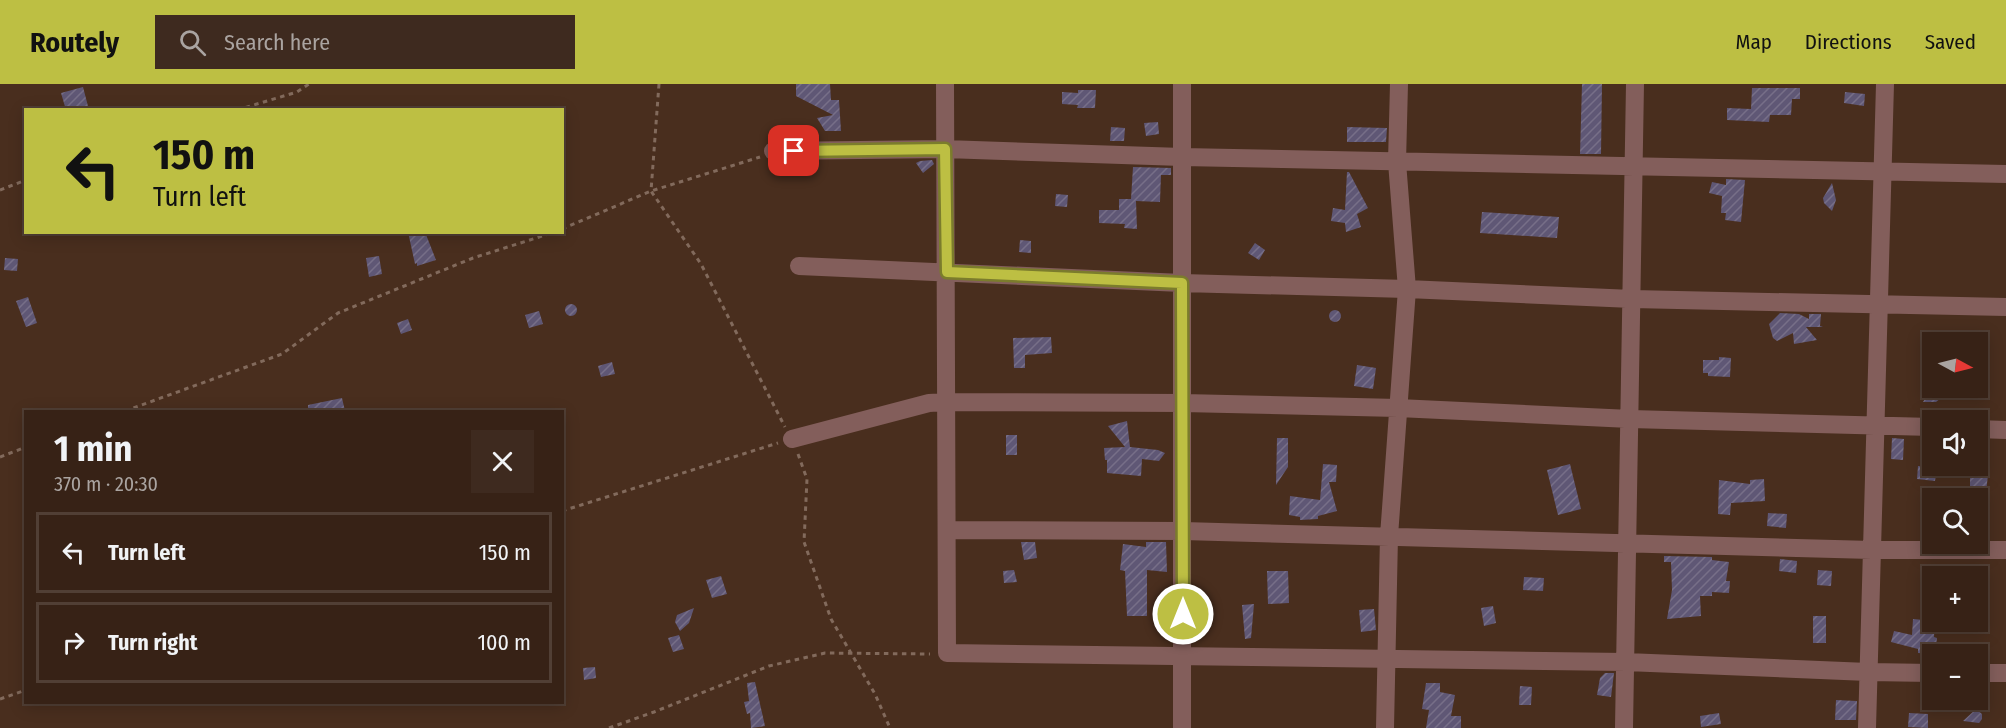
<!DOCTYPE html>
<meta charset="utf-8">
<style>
body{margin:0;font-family:"Fira Sans Condensed",sans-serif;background:#3e2a1f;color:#f1f3f6;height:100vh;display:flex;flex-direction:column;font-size:22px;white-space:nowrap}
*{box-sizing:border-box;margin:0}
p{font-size:20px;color:#aaa4a1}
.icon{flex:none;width:33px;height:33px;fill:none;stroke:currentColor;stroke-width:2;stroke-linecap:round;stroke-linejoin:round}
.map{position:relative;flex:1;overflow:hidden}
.panel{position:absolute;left:24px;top:326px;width:540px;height:294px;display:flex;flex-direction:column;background:#372216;border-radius:0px;box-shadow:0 3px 15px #0003,0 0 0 2px #513f35}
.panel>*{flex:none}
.hud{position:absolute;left:24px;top:24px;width:540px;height:126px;border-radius:0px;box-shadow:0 3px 15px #0003,0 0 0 2px #513f35;background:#bdbf43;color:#111;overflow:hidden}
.needle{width:39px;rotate:97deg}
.buttons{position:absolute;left:1922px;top:248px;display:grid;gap:12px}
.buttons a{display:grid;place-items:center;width:66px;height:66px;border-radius:0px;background:#372216;box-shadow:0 3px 15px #0003,0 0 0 2px #513f35;font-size:30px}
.pin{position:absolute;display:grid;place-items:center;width:51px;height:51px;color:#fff;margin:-26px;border-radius:12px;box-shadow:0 3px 9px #0006}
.me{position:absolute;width:66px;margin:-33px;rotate:0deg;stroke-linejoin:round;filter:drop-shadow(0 0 4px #0008)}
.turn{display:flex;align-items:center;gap:21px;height:126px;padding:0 30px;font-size:27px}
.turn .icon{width:78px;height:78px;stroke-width:2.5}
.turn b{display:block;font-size:42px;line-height:51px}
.round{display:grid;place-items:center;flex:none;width:63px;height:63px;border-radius:0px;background:#3e2a1f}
.summary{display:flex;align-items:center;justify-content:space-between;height:102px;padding:0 30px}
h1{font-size:36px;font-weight:700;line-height:45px}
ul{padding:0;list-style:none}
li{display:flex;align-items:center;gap:18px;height:81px;margin:0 12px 9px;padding:0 18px;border:3px solid #513f35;border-radius:0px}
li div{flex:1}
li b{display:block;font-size:22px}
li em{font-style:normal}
header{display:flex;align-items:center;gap:36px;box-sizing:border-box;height:84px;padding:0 30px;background:#bdbf43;color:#111}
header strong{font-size:28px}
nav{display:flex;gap:33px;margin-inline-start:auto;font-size:21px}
.search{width:420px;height:54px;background:#3e2a1f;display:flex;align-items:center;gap:15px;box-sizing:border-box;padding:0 21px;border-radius:0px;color:#aaa4a1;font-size:22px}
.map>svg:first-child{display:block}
</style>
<header>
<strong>Routely</strong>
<div class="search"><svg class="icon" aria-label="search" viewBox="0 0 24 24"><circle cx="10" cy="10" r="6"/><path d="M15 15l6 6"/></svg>Search here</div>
<nav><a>Map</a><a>Directions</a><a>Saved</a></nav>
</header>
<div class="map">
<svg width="2006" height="644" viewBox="0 0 2006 644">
<defs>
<pattern id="building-hatch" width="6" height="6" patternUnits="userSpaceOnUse" patternTransform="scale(1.5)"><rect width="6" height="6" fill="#5f5775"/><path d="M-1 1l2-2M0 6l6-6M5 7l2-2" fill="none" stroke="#776f88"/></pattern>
</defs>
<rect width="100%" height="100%" fill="#492e1e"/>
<path fill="url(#building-hatch)" d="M796 0H830L831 16H839L841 47H825L817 34 833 31 796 12Z
M1582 0H1602L1601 70H1580Z
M83 3 89 26H66L61 9Z
M1752 4H1800V15H1792L1791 31H1770L1769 38 1727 36V24L1751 25Z
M1078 6H1096L1095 24H1077L1078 21 1062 20V8L1078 9Z
M1845 8 1865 10 1864 22 1844 19Z
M1158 38 1159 50 1146 52 1144 39Z
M1111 43 1125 44 1124 57H1110Z
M1347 43 1387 44 1386 58H1347Z
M932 76 934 80 923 89 916 79 920 77Z
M1133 83 1171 84V91H1161L1160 118 1136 117 1137 145 1124 144 1125 140 1099 139V126H1119V115H1131Z
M1347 88H1349L1368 124 1357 130 1361 143 1346 148 1345 139 1331 137 1333 124 1345 126Z
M1726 95 1745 96 1741 138 1725 136 1726 129H1721L1722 112 1709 109 1712 98 1726 101Z
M1832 99 1836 116 1832 127 1824 119 1823 114Z
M1056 110 1068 111 1067 123 1055 122Z
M1482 128 1559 133 1557 154 1480 149Z
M408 148H425L436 176 417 182V179L415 180Z
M1020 156 1031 157V169L1019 168Z
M1255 159 1265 166 1259 176 1248 169Z
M379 172 382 190 369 193 366 174Z
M5 174 18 175 17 187 4 186Z
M28 213 37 239 26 243 16 217Z
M565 226a6 6 0 1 1 12 0a6 6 0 1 1-12 0Z
M1329 232a6 6 0 1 1 12 0a6 6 0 1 1-12 0Z
M539 227 543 240 529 244 525 231Z
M1780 229 1799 230 1809 235V230H1821L1820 242 1823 243H1806L1817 256 1794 260 1793 249 1777 257 1773 254 1769 240Z
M408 235 412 246 401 250 397 239Z
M1051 253 1052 269 1025 271V284H1014L1013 254Z
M1719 273 1731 274 1730 293 1708 292V289H1703V276H1719Z
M612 278 615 290 601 293 598 282Z
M1357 281 1376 284 1373 305 1354 302Z
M1932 304 1940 306 1941 314 1936 318H1923Z
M342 314 345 327H308V321Z
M1127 337 1130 363 1158 366 1165 369 1159 377 1142 375 1141 392 1107 389V376H1105L1104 364 1125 363 1108 342Z
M1006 351H1017V371H1006Z
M1277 354H1288V383L1276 401Z
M1892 354 1904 355 1903 376 1891 375Z
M1323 380 1337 381 1336 398H1329L1337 427 1318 432V435L1300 436V433L1289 431 1290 412 1320 416Z
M1570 380 1581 425 1558 431 1547 386Z
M1918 382 1937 384 1935 397 1917 395Z
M1970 391H1988L1986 408H1970Z
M1764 395 1765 417 1731 419 1730 431 1718 430 1719 396 1750 400V396Z
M1768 429 1787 430 1786 444 1767 442Z
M1021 458H1035L1037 474 1024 476Z
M1146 458H1166L1167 488 1147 486V532H1127L1125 487 1120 486 1123 460 1146 463Z
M1664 472 1712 473V476L1729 478 1726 497H1730L1729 509 1712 508V512H1700L1701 532 1667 535 1672 506 1671 478H1664Z
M1780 475 1797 477 1796 489 1779 487Z
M1014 486 1017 498 1004 499 1003 487Z
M1818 486 1832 487 1831 502 1817 501Z
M1267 487H1288L1289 519 1268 520Z
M721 492 727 510 712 514 706 496Z
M1524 493 1544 494 1543 507 1523 506Z
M1254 520 1251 554 1245 555 1242 521Z
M1493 522 1496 539 1484 542 1481 524Z
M694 524 689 539 680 547 675 538 677 531Z
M1374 525 1376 546 1361 548 1359 526Z
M1813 532H1826V559H1813Z
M1913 535 1935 537 1934 553 1937 554 1935 570 1918 569V565L1891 558 1894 547 1912 551Z
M679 551 684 565 673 568 668 554Z
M595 583 596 594 584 596 583 584Z
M1605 589H1614L1611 613 1597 611 1600 594Z
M755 598 765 642 751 644 750 629 747 630 744 618 749 617 747 599Z
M1426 599H1440V608L1455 611 1451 632H1461V644H1426L1429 626 1422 625Z
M1520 602 1532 603 1531 621H1519Z
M1836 616 1857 617 1856 636H1835Z
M1976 625 1982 630V635L1979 639 1963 637Z
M1719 629 1721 640 1701 643 1700 632Z
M1909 629 1928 630V644L1908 643Z"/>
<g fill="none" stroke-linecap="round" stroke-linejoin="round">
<path stroke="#826a5c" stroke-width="3" stroke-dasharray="4.5 4.5" stroke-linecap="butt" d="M659 0 651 107 701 180 785 343
M237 26 297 8 309 0
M0 106 26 96
M562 145 651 107 760 73
M125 327 282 270 338 229 473 174 555 148
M798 370 807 395 804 458 831 535 875 610 890 644
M0 373 26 363
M562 427 778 359
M0 615 26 606
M609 644 654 628 769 582 825 569 930 570"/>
<path stroke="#835e5b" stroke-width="18" d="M945 0 947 569 1626 578 1868 588 1932 589
M1182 0V644
M773 67 945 65 1182 73 2006 90
M799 182 1182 199 1407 205 1632 215 2006 223
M1977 345 2006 346
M792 355 929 319 947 318 1183 319 1398 324 1630 335 1932 343
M947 446 1183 447 1872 466H2006
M1977 589H2006
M1385 644 1389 452 1407 205 1397 78 1399 0
M1624 644 1635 0
M1867 644 1885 0"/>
</g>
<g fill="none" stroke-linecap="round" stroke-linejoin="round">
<defs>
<path id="route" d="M794 67 945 65 947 188 1182 199 1183 530"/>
</defs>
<use href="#route" stroke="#7b7c2c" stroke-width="15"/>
<use href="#route" stroke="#bdbf43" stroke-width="10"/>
</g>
</svg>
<div class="buttons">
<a><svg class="needle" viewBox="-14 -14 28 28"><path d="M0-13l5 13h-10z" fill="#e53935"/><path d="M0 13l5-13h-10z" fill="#aaa4a1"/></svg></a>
<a><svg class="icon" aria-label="sound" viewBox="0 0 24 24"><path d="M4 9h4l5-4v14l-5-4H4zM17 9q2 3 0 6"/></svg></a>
<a><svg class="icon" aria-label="search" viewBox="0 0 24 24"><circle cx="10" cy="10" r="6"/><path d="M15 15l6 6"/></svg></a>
<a>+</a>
<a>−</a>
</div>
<div class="pin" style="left:794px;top:67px;background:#d93025"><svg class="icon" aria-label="arrive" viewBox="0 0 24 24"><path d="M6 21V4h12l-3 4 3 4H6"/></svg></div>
<svg class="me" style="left:1183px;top:530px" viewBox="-20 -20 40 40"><circle r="17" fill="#bdbf43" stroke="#fff" stroke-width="3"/><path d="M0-11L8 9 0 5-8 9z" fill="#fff"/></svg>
<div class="hud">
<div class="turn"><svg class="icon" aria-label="left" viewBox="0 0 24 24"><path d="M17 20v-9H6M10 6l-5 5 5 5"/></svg><div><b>150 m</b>Turn left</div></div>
</div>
<section class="panel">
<div class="summary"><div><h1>1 min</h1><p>370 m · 20:30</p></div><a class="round"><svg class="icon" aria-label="close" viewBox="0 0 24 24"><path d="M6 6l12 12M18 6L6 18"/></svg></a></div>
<ul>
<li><svg class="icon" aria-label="left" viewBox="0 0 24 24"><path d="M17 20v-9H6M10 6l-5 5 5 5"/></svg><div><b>Turn left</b></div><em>150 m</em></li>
<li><svg class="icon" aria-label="right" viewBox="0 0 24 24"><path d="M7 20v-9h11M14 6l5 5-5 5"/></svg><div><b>Turn right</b></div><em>100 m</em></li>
</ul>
</section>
</div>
